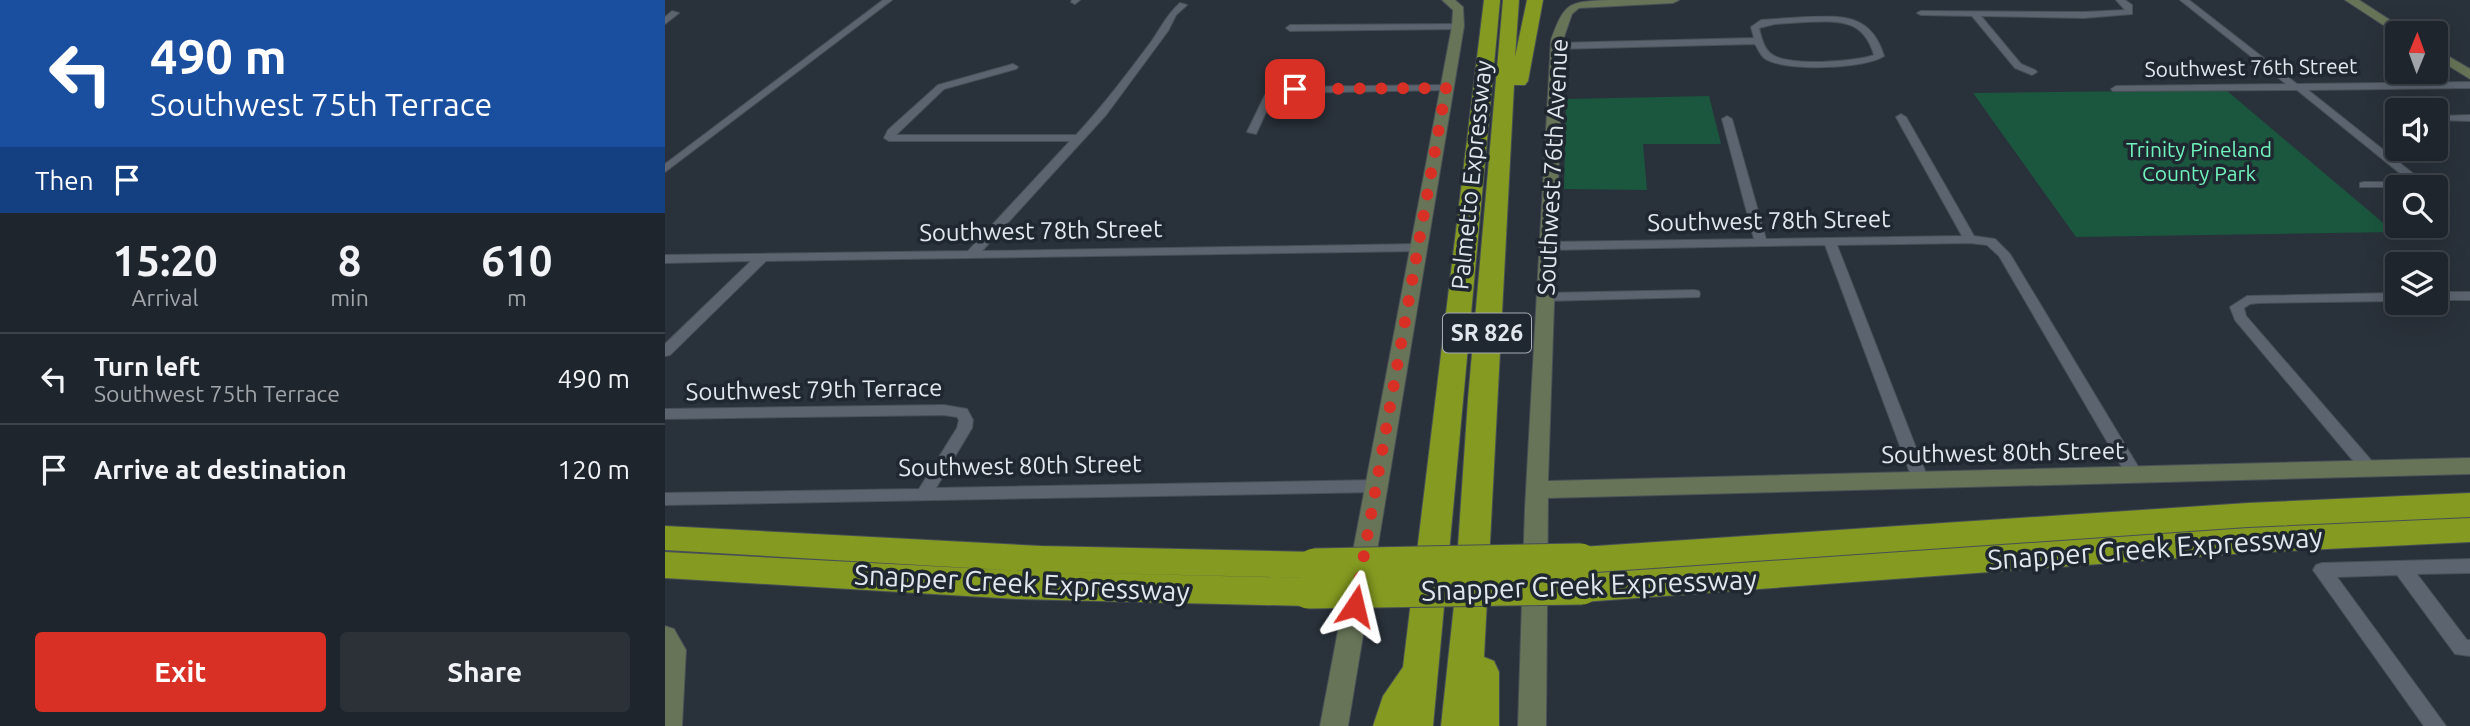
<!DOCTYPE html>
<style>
body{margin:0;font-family:Ubuntu,sans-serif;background:#2c3138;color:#f1f3f6;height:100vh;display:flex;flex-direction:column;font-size:26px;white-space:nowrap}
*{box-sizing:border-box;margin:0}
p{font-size:23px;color:#a1a5a9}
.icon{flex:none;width:38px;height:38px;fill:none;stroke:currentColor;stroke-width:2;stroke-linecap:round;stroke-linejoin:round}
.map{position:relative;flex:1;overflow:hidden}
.side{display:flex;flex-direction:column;background:#1f252c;width:665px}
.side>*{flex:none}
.banner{background:#1a4fa0;color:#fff;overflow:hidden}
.needle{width:46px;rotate:1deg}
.fabs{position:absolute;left:1720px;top:21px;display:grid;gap:14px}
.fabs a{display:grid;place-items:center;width:63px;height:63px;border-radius:7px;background:#1f252c;box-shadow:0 7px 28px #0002,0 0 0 2px #3c4248;font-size:35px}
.pin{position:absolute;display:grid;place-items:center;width:60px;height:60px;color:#fff;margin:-30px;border-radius:14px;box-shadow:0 4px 10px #0006}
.me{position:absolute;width:77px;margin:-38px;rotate:10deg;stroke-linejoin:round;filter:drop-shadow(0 0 5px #0008)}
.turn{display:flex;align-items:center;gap:24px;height:147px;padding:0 35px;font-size:32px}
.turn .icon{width:91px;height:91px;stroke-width:2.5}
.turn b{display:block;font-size:49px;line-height:60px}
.then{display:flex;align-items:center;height:66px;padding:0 35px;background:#0003;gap:14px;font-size:26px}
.eta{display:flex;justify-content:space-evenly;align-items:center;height:119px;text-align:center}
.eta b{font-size:42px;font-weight:600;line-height:49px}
.cta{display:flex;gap:14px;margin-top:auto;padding:14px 35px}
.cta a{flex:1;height:80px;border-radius:7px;background:#d93025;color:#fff;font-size:28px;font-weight:600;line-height:80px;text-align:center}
.cta a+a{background:#2c3138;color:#f1f3f6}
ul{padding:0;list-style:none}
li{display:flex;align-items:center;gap:21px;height:91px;padding:0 35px;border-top:2px solid #3c4248}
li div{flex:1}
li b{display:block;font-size:26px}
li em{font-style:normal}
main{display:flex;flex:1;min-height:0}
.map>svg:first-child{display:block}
</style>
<main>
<section class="side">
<div class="banner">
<div class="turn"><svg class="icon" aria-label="left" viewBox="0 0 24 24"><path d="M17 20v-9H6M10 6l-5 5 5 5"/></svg><div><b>490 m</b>Southwest 75th Terrace</div></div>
<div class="then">Then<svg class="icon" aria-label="arrive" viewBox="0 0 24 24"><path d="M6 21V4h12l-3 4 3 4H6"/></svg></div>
</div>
<div class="eta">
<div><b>15:20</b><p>Arrival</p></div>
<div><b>8</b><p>min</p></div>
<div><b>610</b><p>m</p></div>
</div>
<ul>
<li><svg class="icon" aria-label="left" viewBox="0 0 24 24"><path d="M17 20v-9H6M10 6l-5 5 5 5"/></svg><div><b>Turn left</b><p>Southwest 75th Terrace</p></div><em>490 m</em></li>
<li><svg class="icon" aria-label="arrive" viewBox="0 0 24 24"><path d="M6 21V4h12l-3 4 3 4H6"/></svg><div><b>Arrive at destination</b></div><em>120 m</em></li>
</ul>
<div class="cta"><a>Exit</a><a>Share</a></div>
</section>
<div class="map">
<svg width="1805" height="726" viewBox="0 0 1805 726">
<rect width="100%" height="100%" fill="#29313a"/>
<path fill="#1b563e" d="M1561 90 1729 232 1411 237 1308 93Z
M1044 96 1056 144H978L982 190 899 189 901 99Z"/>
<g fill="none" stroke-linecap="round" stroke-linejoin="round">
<defs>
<path id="street" d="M218 0H227L0 172V164Z
M407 0H415L410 4 406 2Z
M1451 0H1460L1467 5V14L1419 18 1316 16 1356 64 1370 70 1372 72 1367 75 1350 68 1307 16 1256 15 1252 13 1256 11 1419 12 1460 10Z
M1515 0H1524L1632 84 1805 82V88L1643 90 1755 179 1742 187H1695V183L1699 182H1736L1742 179 1632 90 1448 91 1446 89 1451 86 1621 84Z
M515 3 522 5 511 15 503 31 441 115 317 251 753 244 757 245 759 248 757 251 101 261 5 355 0 356V344L86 261 0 263V255L303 251 405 141H224L219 138 223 130 273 85 348 64 353 67 351 69 279 89 231 135H411C438 106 462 74 486 42 496 28 502 14 515 3Z
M7 11 14 13 0 24V17Z
M1141 17C1178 16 1206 14 1219 56 1201 69 1117 72 1099 58 1095 54 1093 49 1090 44L891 49 887 46 891 43 1089 38 1086 27 1096 20ZM1141 22C1173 21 1198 18 1209 55 1191 62 1120 67 1105 53 1098 47 1096 36 1094 28L1110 24Z
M796 24 797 26 793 29 625 31 621 28 625 25Z
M781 85 784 86V90L620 93 607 99 591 134 582 132 600 95 618 87Z
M1236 114 1241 117 1309 236 1330 239 1345 254 1477 473 1479 477 1477 481H1465L1334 256 1322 245 1305 243 1172 245 1264 481 1262 485H1250L1248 481 1160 245 882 250 876 246 882 242 1089 239 1057 119 1062 116 1067 119 1101 239 1297 236 1231 117Z
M1805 115V121L1771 120V117L1775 116Z
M1029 290 1034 291 1035 294 1034 297 880 301 874 297 880 293Z
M1771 292H1805V300H1771Z
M1732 293V301L1594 303 1585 304 1579 308 1581 316 1712 467 1714 471 1712 475H1700L1570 320 1565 307 1582 296Z
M279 405 302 409 308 420 307 428 271 488 712 480 718 482 720 486 718 490 712 492 0 505V493L254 489 292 428 294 420 292 417 279 415 0 419V409Z
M1805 559V573L1752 574 1802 640H1805V656L1790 654 1732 575 1672 577 1781 726H1759L1648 570 1651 565 1657 563Z"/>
<path id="secondary" d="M777 0H790L798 7 799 26 683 726H655L787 26 788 10Z
M943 0H1014L1008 3 914 8 907 14 898 40 883 481 1805 458V474L883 498 881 726H853L860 508 886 40C900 2 903 2 943 0Z
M1680 0H1694L1745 33 1732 34Z
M1771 49 1805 69V79L1771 58Z
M0 626 9 629 21 650 17 726H0Z"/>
<path id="highway" d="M819 0H835L768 726H708L718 696 738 667Z
M838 0H854L850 57 862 0H878L863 81 860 85H849L819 657 829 661 834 672V726H776L789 605 803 399Z
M1805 493V517L1583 527 916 573 905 569 900 560 905 551 916 547 1583 503Z
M1805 518V542L1583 553 917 602 905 598 900 588 905 578 917 574 1583 528Z
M0 526 376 546 649 552 660 556 665 565 660 574 649 578 388 572 643 578 655 582 660 592 655 602 643 606 352 599 0 578V552L376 572 0 550Z"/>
</defs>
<use href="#street" stroke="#474f56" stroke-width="2"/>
<use href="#secondary" stroke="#474f56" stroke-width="2"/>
<use href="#highway" stroke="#474f56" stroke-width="2"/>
<use href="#street" fill="#5b646f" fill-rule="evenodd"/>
<use href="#secondary" fill="#677457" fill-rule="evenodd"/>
<use href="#highway" fill="#849a20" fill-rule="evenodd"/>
<defs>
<path id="highway-bridge" d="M649 565 916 560
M643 592 917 588"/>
</defs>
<use href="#highway-bridge" stroke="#474f56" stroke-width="35" stroke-linecap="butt"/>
<use href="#highway-bridge" stroke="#849a20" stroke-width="33"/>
</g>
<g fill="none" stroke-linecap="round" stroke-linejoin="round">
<path stroke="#d93025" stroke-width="12" stroke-dasharray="0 21.6" d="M630 89 781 88 690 606"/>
</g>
<g text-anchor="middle" stroke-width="7" stroke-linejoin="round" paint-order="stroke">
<g font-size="21" fill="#e2e7ee" stroke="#1f2730">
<text transform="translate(1586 68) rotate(-1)" y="7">Southwest 76th Street</text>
</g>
<g font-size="21" fill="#71f4bc" stroke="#1f2730">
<text x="1534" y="157">Trinity Pineland<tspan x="1534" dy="24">County Park</tspan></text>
</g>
<rect fill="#1f2730" stroke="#a8adb5" stroke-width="2" x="778" y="313.5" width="88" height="39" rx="5"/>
<g font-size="23" font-weight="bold" fill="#e2e7ee">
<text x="822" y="341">SR 826</text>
</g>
<g font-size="24" fill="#e2e7ee" stroke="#1f2730">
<text transform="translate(888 167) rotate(-87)" y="8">Southwest 76th Avenue</text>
<text transform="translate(807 175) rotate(-84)" y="8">Palmetto Expressway</text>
<text transform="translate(1104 221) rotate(-1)" y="8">Southwest 78th Street</text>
<text transform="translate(376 231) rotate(-1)" y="8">Southwest 78th Street</text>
<text transform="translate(149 390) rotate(-1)" y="8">Southwest 79th Terrace</text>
<text transform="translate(1338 453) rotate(-1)" y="8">Southwest 80th Street</text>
<text transform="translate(355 466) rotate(-1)" y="8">Southwest 80th Street</text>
</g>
<g font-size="28" fill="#e2e7ee" stroke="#1f2730">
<text transform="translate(1490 548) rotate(-4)" y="10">Snapper Creek Expressway</text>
<text transform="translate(357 583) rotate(3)" y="10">Snapper Creek Expressway</text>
<text transform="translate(924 585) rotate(-2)" y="10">Snapper Creek Expressway</text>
</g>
</g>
</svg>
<div class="fabs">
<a><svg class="needle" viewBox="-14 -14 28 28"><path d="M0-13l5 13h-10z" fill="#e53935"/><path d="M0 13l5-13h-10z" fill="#a1a5a9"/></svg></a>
<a><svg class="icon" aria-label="sound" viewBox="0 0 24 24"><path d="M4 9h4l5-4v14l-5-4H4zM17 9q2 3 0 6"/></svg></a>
<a><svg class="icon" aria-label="search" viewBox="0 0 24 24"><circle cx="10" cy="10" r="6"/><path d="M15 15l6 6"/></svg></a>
<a><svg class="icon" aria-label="layers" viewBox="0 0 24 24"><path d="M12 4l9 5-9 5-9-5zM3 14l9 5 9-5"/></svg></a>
</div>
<div class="pin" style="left:630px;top:89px;background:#d93025"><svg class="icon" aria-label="arrive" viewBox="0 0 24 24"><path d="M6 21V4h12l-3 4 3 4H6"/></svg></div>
<svg class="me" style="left:690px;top:606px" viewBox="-20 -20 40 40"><path d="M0-17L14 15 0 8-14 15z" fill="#d93025" stroke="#fff" stroke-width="4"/></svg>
</div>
</main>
